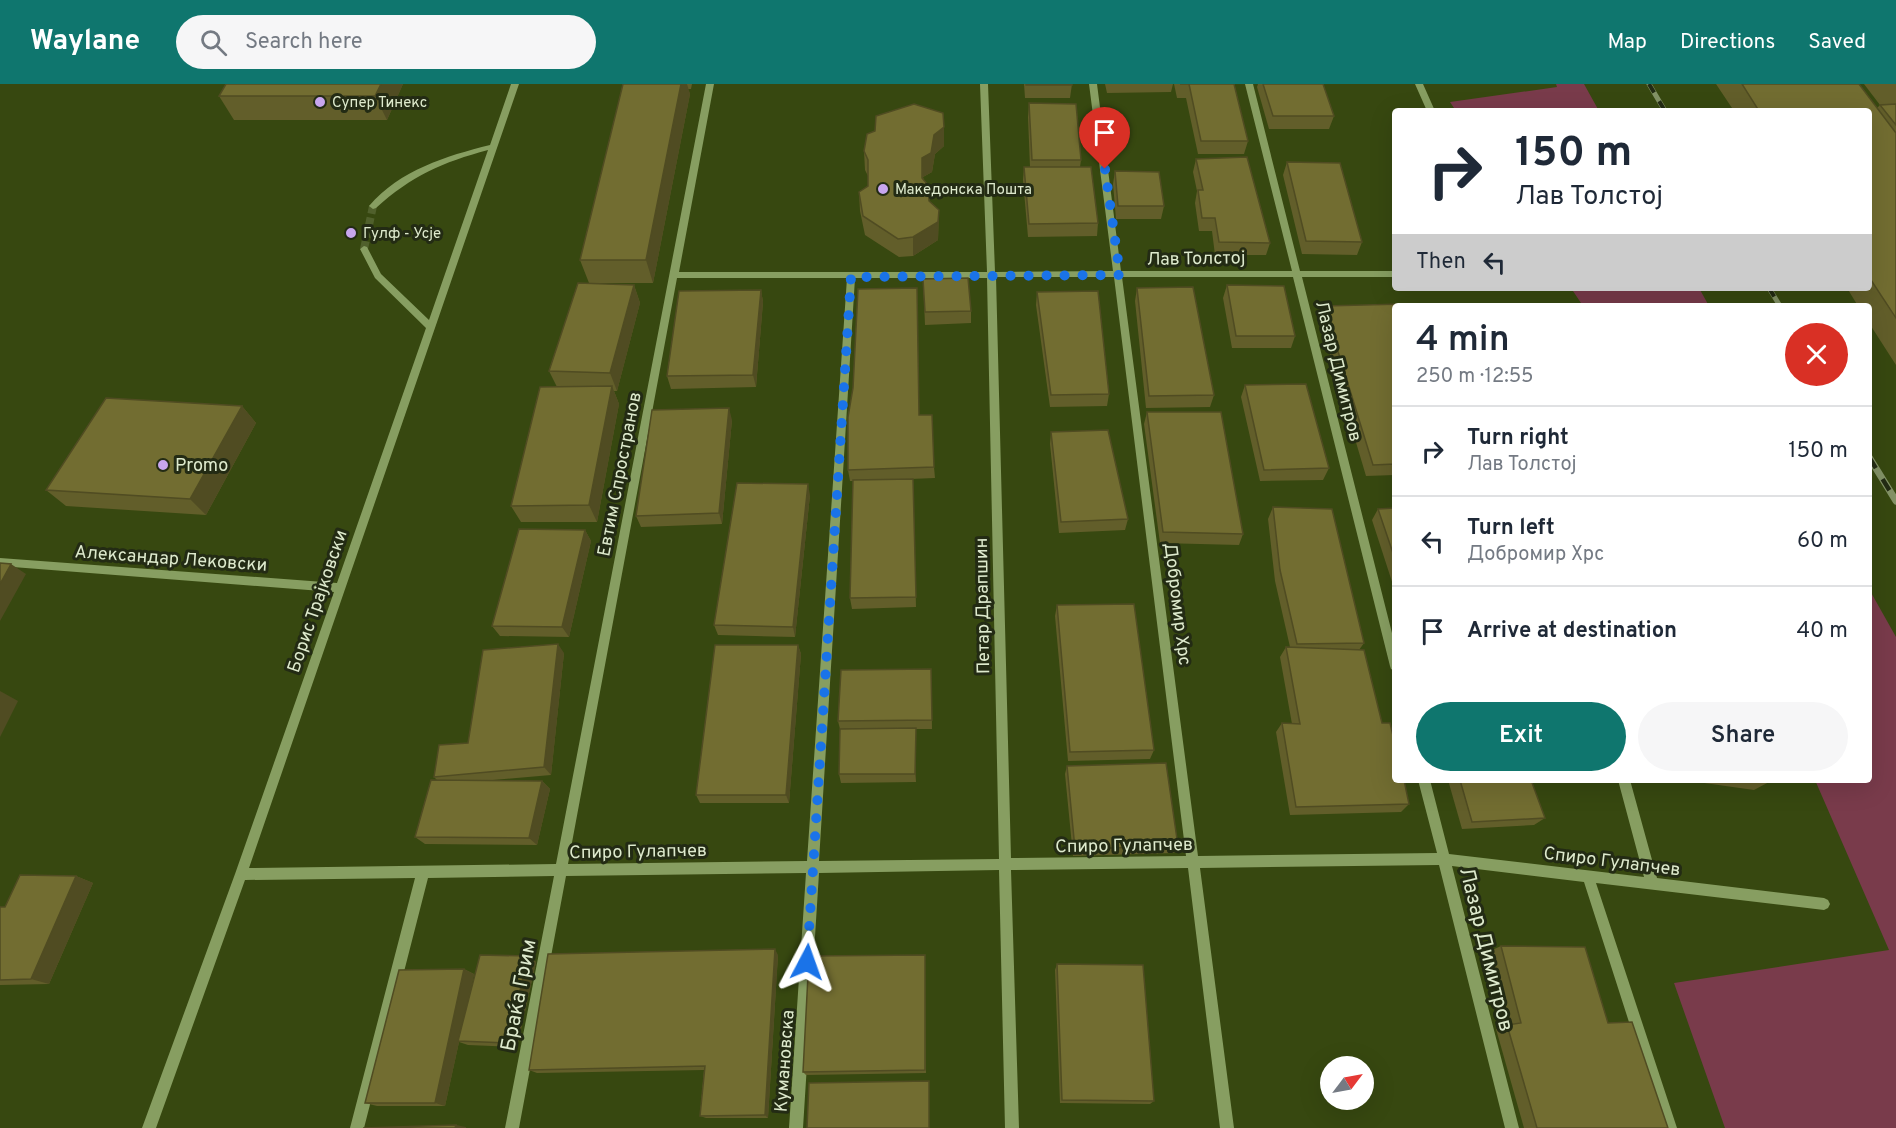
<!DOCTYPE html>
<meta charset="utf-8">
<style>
body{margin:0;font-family:Overpass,sans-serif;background:#f6f6f7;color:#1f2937;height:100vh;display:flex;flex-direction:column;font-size:22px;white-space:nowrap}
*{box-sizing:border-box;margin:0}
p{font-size:20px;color:#747a83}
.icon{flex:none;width:33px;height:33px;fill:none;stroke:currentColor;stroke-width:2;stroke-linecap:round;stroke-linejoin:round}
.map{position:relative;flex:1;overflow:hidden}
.details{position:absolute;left:1392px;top:219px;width:480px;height:480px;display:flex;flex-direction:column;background:#fff;border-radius:6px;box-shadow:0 6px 24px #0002}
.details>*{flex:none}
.guide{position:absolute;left:1392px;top:24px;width:480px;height:183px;border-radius:6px;box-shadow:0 6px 24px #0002;background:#fff;color:#1f2937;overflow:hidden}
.needle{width:39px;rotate:58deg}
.buttons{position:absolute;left:1320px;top:972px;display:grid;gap:12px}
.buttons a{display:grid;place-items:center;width:54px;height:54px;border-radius:50%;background:#fff;box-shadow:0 6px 24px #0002;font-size:30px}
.pin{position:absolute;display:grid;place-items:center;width:51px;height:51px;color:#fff;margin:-62px -26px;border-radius:50% 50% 50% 0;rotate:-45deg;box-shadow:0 0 6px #0007}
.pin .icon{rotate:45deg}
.me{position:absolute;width:66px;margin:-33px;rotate:4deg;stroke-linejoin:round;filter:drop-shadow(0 0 4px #0008)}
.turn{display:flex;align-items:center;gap:21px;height:126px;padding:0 24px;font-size:27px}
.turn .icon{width:78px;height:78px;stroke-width:2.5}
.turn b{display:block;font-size:42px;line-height:51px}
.then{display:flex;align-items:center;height:57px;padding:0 24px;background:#0003;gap:12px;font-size:22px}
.round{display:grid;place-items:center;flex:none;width:63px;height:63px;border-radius:32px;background:#f6f6f7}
.summary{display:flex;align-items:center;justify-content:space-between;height:102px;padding:0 24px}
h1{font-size:36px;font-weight:600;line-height:45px}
.action{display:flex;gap:12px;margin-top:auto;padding:12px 24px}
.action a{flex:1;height:69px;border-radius:36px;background:#0f766e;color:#fff;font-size:24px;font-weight:600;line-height:69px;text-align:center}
.action a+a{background:#f6f6f7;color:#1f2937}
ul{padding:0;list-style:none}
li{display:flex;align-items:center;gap:18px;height:90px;padding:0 24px;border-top:2px solid #e0e1e3}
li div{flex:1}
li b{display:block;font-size:22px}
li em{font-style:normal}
header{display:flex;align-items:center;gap:36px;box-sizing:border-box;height:84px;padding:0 30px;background:#0f766e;color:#fff}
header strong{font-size:28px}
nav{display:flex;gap:33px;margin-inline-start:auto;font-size:21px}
.search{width:420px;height:54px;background:#f6f6f7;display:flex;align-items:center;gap:15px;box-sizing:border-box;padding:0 21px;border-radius:33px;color:#747a83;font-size:22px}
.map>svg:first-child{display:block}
</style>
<header>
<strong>Waylane</strong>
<div class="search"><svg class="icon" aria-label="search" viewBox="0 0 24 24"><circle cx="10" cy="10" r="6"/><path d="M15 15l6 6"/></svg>Search here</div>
<nav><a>Map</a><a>Directions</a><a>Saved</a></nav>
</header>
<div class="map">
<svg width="1896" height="1044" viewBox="0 0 1896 1044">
<rect width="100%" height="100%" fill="#374810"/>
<path fill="#793b4b" d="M1556 0H1584L1599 27H1456L1450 18 1557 3Z
M1571 204H1699L1709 222H1583Z
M1869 505 1896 553V1044H1725L1674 899 1889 866 1815 696H1869Z"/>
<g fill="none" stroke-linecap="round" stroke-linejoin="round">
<path stroke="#50602c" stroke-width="8" stroke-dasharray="8 4" stroke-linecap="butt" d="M364 165 373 122"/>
<path fill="#879e61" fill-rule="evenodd" d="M511 0H519L249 784 556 780 706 0H714L679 188H987L980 0H988L995 188 1113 187 1089 0H1097L1121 187H1292L1245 0H1253L1300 187H1395V193H1302L1395 561V587L1391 585 1390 582 1293 193H1122L1198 772 1437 769 1418 696H1430L1449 770 1644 793 1618 696H1630L1657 794 1824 814 1828 816 1830 820 1828 824 1824 826 1596 799 1677 1044H1663L1584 798 1452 782 1519 1044H1505L1439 781 1200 784 1234 1044H1220L1188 784 1011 786 1019 1044H1005L999 786 819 789 803 1044H789L806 789 566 792 519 1044H505L554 792 428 794 364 1044H350L415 794 245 796 156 1044H142L235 790 334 508 0 482V474L337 499 426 244 375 194 360 165 364 162 367 163 381 190 429 236 488 66C443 78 411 92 376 124L373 125 369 122C400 86 446 72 490 61ZM996 193H1114L1186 772 1011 774ZM677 194H847L807 777 568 780ZM855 194H987L999 775 819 777Z
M1415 0H1423L1435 27H1427Z"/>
<defs>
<path id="rail-far1" d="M1649 0 1665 27
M1769 204 1780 222"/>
<path id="rail" d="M1869 373 1896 417"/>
</defs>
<use href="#rail-far1" stroke="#839266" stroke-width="5"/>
<use href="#rail" stroke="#839266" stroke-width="7"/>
<use href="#rail-far1" stroke="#232b14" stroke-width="4" stroke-dasharray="10" stroke-linecap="butt"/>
<use href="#rail" stroke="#232b14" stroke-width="4.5" stroke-dasharray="13" stroke-linecap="butt"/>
</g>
<path fill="#625e2a" d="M226 0H403L387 36H234L219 12Z
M623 0H692L691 5H688L690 10 653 199H589L580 176Z
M1024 0H1072L1070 14H1025Z
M1105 0H1173L1171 8 1107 9Z
M1174 0H1234L1248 57 1244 70H1198L1186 14H1177Z
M1258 0H1323L1334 32 1329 45H1269L1257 3Z
M1716 0H1859L1877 24 1880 21 1864 0H1896V281L1869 239V222H1858L1847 204H1869V27H1734Z
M1029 19 1081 76 1080 83 1098 139 1097 152 1028 153 1023 96 1024 83H1030L1028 33Z
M944 43V62L935 70 932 88 923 93 929 117 939 126 938 156 913 172 899 173 865 151 860 127 859 108 868 102V92L865 86 864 67Z
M1196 75 1270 159 1266 171H1215L1212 147H1199L1195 119 1197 107 1193 88Z
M1287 78 1362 158 1357 171 1302 170 1283 91Z
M1115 87 1164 122 1161 135H1116L1113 100Z
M923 195 971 227V239L925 241Z
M634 201 640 219 617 307H614L619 320 597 438H521L511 422 557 303 549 287Z
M1227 201 1295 252 1291 264H1232L1223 214Z
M1137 204 1214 311 1210 323 1146 324 1135 217Z
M761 206 763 218 756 303 671 305 667 292Z
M1037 208 1109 310 1107 322 1050 323 1036 221Z
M1324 222H1395V391L1366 392 1319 234Z
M1245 301 1329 384 1323 396 1260 397 1241 313Z
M242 322 256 339 206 431 66 422 46 406Z
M1147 328 1243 450 1239 461 1160 459 1144 340Z
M919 331 934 383 935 394 910 395H913L916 523 852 525 850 514 853 397H850L848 386Z
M732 336 722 440 641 443 636 432Z
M1051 348 1128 435 1125 446 1059 449 1050 360Z
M810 411 795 553 718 551 714 541Z
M1273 423 1364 559 1359 566 1382 639 1409 720 1401 728 1290 731 1276 648 1282 639 1292 640 1280 573 1286 563H1290L1275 497 1268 435Z
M1395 424V507L1372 436 1378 425Z
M585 446 591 457 569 553 500 552 492 542Z
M1057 521 1154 666 1150 675 1068 677 1055 532Z
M798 561 801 570 789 719H700L696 711Z
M564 569 551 691 493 696 542 697 550 705 537 761 425 760 415 753 437 696 434 693 468 659Z
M931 585 932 645H916V698L841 699 839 690 840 645 838 637Z
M1067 682 1178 762 1174 769 1073 772 1065 690Z
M1448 696H1531L1545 734 1534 741 1462 745Z
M1683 696H1768L1769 698 1754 706Z
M76 792 93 799 49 900 0 901V823H5Z
M1501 862 1608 939 1668 1044H1524L1496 945 1509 940 1490 867Z
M778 871 768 1034H706L700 1032 704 986 537 989 529 986Z
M528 872 536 878 517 963 468 961 459 958 445 1022H377L365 1019 464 885 474 890 467 923Z
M925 876 926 989 806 991 803 988Z
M1057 880 1154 1017 1150 1020 1060 1019 1055 886Z"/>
<path fill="#504c22" d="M381 0H403L387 36 375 12Z
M681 0H687L690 10 653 199 646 176Z
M944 43V62L935 70 932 88 923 93V113L922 74 934 51Z
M939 126 938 156 913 172V153Z
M634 201 640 219 617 307 610 289Z
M761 206 763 218 756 303 753 291Z
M612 302 619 320 597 438 589 421Z
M242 322 256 339 206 431 190 415Z
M729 324 732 336 722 440 719 429Z
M808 400 810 411 795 553 793 543Z
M585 446 591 457 569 553 562 543Z
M11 480 26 490 0 537V500Z
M558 560 564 569 551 691 544 683Z
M798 561 801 570 789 719 786 711Z
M0 607 18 617 0 653Z
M916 644V698L915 690Z
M542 697 550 705 537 761 529 754Z
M76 792 93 799 49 900 31 895Z
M775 865 778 871 768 1034 765 1031Z
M528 872 536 878 517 963 508 959Z
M464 885 474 890 445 1022 435 1019Z
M456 1041 466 1043V1044H455Z"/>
<path fill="#726d31" stroke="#504c22" stroke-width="1.5" d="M226 0H381L375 12H219Z
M623 0H681L646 176H580Z
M1026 0H1072V1H1026Z
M1180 0H1234L1248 57H1201L1189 0Z
M1263 0H1323L1334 32H1273Z
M1742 0H1859L1896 49V234L1869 193V27H1759Z
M1029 19 1076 20 1081 76H1032Z
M914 20 943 29 944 43 934 51 931 69 922 74V94L928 101 929 117 939 126 938 138 913 153 898 155 863 132 859 108 868 102V76L864 67 867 50 875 47 876 32Z
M1896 20V41L1880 21Z
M1247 73 1270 159 1219 158 1215 134H1202L1198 106H1203L1196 75Z
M1287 78 1340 79 1362 158 1306 157Z
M1024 83H1091L1098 139 1029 140Z
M1115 87 1159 88 1164 122H1118Z
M968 194 971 227 925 228 923 195Z
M578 199 634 201 610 289 549 287Z
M1227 201 1284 202 1295 252H1236Z
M1193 203 1214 311 1149 312 1137 204Z
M917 204 919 331H932L934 383 848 386V333L853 304 858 205Z
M761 206 753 291 667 292 679 207Z
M1098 207 1109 310 1051 311 1037 208Z
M1403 220V222H1395V380L1373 381 1324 222Z
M1306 300 1329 384 1264 386 1245 301Z
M612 302 589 421 511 422 540 303Z
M106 314 242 322 190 415 46 406Z
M729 324 719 429 636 432 652 326Z
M1147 328H1221L1243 450 1163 448Z
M1108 346 1128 435 1061 438 1051 348Z
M913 395 916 513 850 514 853 396Z
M737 399 808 400 793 543 714 541Z
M1273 423 1332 425 1364 559 1297 560 1280 486Z
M1395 424V475L1378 425Z
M519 445 585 446 562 543 492 542Z
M0 479 11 480 0 500Z
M1134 520 1154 666 1070 668 1057 521Z
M558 560 544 683 434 693 439 661 468 659 483 566Z
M715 561H798L786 711H696Z
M1286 563 1364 566 1382 639H1390L1395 660V696H1404L1409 720 1296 723 1282 639 1300 640Z
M931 585 932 636 838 637 841 586Z
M916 644 915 690H839L840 645Z
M1166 679 1178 762 1075 765 1067 682Z
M431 696 542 697 529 754 415 753Z
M1460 696H1531L1545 734 1472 738Z
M1752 696H1768L1769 698Z
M20 791 76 792 31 895 0 896V823H5Z
M1501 862 1585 863 1608 939 1632 938 1668 1044H1537L1507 941 1521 939Z
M775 865 765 1031 700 1032 705 982 529 986 548 870Z
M480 871 528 872 508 959 458 957Z
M925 871V986L803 988 809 872Z
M1057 880 1143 881 1154 1017 1062 1016Z
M464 885 435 1019H365L399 886Z
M929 997V1044H807L809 999Z
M456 1041 455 1044H363Z"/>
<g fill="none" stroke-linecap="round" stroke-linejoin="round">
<path stroke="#1a73e8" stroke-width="10" stroke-dasharray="0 18" d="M807 878 851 193 1120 191 1105 85"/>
</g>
<g fill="#c8a6ef" stroke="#232b14" stroke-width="2">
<circle cx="320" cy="18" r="6"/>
<circle cx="883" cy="105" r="6"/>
<circle cx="351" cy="149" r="6"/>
<circle cx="163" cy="381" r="6"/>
</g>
<g text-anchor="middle" stroke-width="6" stroke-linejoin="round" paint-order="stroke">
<g font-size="15" fill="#deeacd" stroke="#232b14" text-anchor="start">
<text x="332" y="23">Супер Тинекс</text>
<text x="895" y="110">Македонска Пошта</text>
<text x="363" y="154">Гулф - Усје</text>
</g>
<g font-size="18" fill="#deeacd" stroke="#232b14">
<text transform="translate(1196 174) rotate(-1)" y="6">Лав Толстој</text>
<text transform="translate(1339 287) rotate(76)" y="6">Лазар Димитров</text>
<text transform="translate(619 390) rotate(-79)" y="6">Евтим Спространов</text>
<text transform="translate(171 474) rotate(4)" y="6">Александар Лековски</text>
<text transform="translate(317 517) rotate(-71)" y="6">Борис Трајковски</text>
<text transform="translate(1178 520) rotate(83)" y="6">Добромир Хрс</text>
<text transform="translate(982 522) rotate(-91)" y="6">Петар Драпшин</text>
<text transform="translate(1124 761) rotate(-1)" y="6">Спиро Гулапчев</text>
<text transform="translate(638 767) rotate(-1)" y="6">Спиро Гулапчев</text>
<text transform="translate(1612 777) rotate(7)" y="6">Спиро Гулапчев</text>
<text transform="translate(784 977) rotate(-86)" y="6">Кумановска</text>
</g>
<g font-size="18" fill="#deeacd" stroke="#232b14" text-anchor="start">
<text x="175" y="387">Promo</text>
</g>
<g font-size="21" fill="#deeacd" stroke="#232b14">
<text transform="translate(1487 865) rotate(76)" y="7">Лазар Димитров</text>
<text transform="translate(518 911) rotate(-79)" y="7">Браќа Грим</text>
</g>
</g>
</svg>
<div class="buttons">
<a><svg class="needle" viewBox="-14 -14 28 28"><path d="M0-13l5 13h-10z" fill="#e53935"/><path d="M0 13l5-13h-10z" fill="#747a83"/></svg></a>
</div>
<div class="pin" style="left:1105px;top:85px;background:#d93025"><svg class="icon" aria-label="arrive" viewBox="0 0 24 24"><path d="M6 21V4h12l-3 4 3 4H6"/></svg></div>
<svg class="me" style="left:807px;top:878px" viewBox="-20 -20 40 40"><path d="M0-17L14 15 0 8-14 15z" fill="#1a73e8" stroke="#fff" stroke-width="4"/></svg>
<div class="guide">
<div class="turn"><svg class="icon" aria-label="right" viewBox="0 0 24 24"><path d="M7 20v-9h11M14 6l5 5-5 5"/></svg><div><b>150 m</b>Лав Толстој</div></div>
<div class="then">Then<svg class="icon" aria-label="left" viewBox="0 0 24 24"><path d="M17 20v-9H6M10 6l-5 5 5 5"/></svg></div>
</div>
<section class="details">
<div class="summary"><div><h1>4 min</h1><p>250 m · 12:55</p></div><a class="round" style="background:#d93025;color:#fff"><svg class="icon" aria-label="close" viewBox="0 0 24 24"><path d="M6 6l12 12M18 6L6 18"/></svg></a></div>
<ul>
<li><svg class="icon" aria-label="right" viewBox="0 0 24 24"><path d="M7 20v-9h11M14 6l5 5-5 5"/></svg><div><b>Turn right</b><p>Лав Толстој</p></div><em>150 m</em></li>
<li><svg class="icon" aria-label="left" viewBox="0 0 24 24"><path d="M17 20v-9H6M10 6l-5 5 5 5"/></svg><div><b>Turn left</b><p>Добромир Хрс</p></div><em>60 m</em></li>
<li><svg class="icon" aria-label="arrive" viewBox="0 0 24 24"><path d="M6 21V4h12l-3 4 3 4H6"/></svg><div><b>Arrive at destination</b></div><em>40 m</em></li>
</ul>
<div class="action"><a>Exit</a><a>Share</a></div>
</section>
</div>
